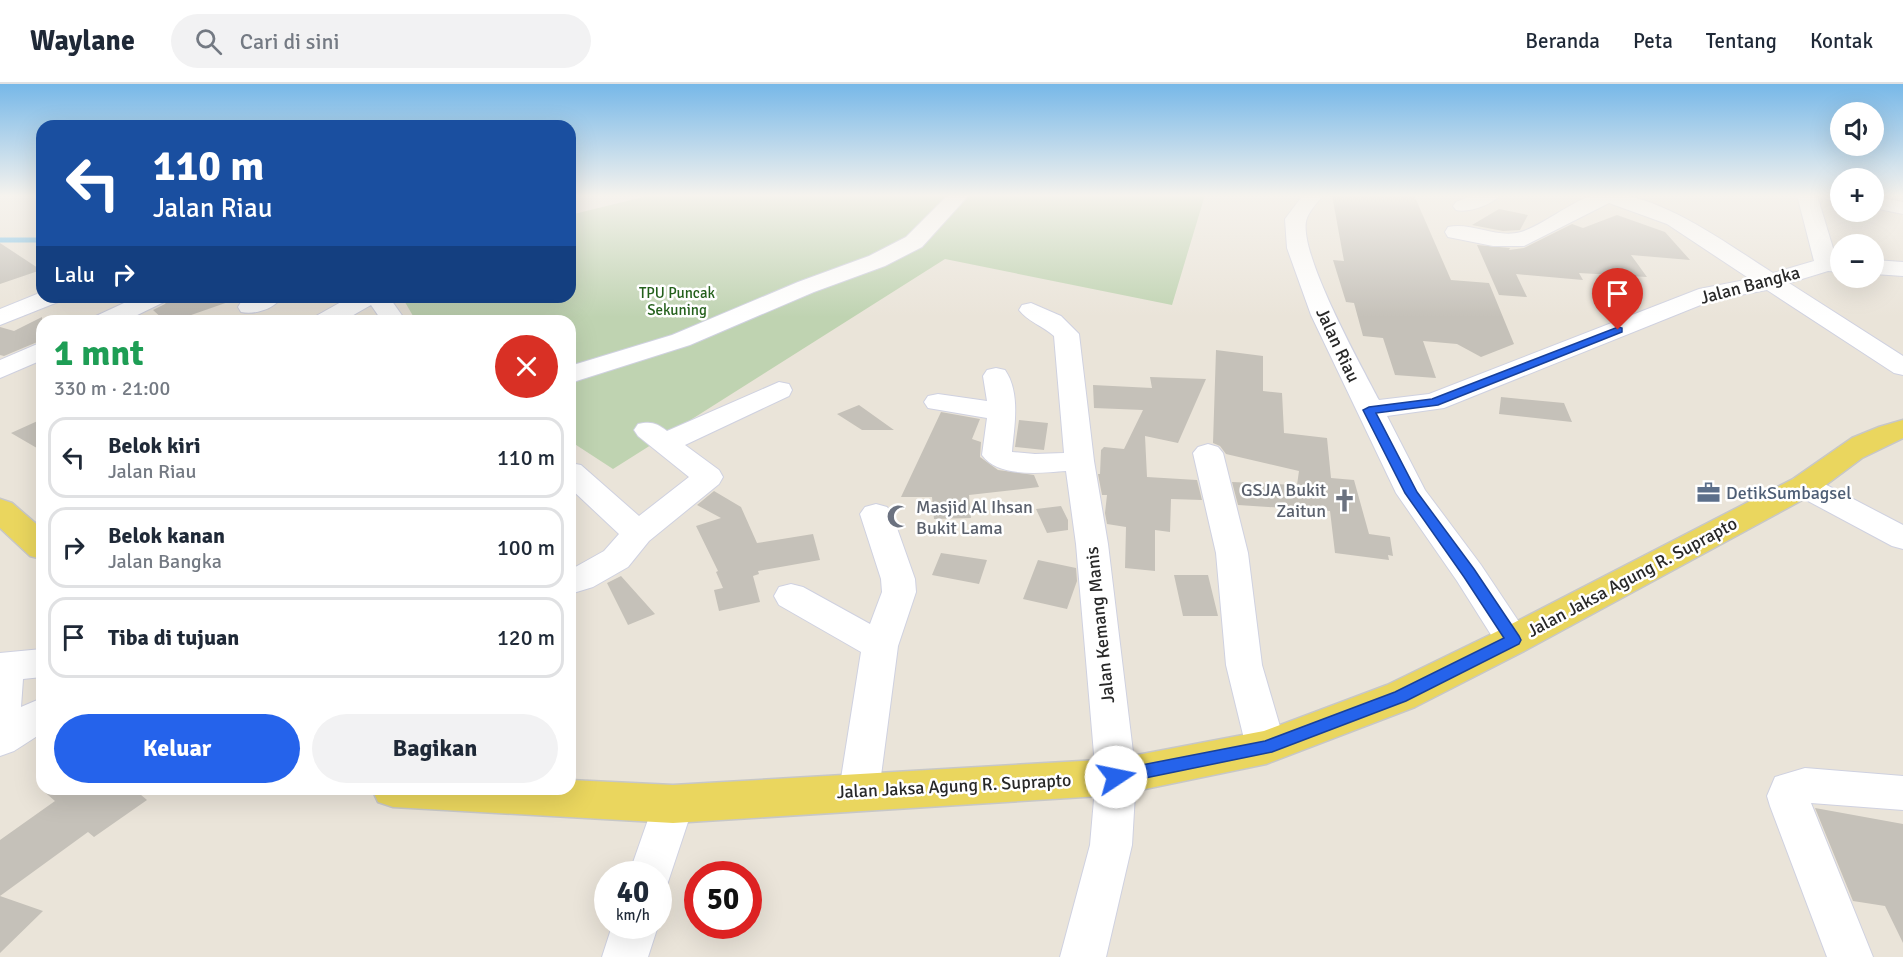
<!DOCTYPE html>
<html lang="id">
<meta charset="utf-8">
<style>
body{margin:0;font-family:Signika,sans-serif;background:#f2f2f3;color:#1f2937;height:100vh;display:flex;flex-direction:column;font-size:22px;white-space:nowrap}
*{box-sizing:border-box;margin:0}
p{font-size:20px;color:#747a83}
.icon{flex:none;width:33px;height:33px;fill:none;stroke:currentColor;stroke-width:2;stroke-linecap:round;stroke-linejoin:round}
.map{position:relative;flex:1;overflow:hidden}
.panel{position:absolute;left:36px;top:231px;width:540px;height:480px;display:flex;flex-direction:column;background:#fff;border-radius:18px;box-shadow:0 6px 24px #0002}
.panel>*{flex:none}
.banner{position:absolute;left:36px;top:36px;width:540px;height:183px;border-radius:18px;box-shadow:0 6px 24px #0002;background:#1a4fa0;color:#fff;overflow:hidden}
.fabs{position:absolute;left:1830px;top:18px;display:grid;gap:12px}
.fabs a{display:grid;place-items:center;width:54px;height:54px;border-radius:50%;background:#fff;box-shadow:0 6px 24px #0002;font-size:30px}
.speed{position:absolute;left:594px;top:777px;display:flex;gap:12px;font-size:30px;font-weight:700;text-align:center}
.speed>*{display:grid;place-content:center;width:78px;height:78px;border-radius:50%;background:#fff;box-shadow:0 6px 24px #0002;line-height:1}
.speed small{font-size:15px;font-weight:400}
.speed .limit{border:9px solid #d22;background:#fff;color:#111}
.pin{position:absolute;display:grid;place-items:center;width:51px;height:51px;color:#fff;margin:-62px -26px;border-radius:50% 50% 50% 0;rotate:-45deg;box-shadow:0 0 6px #0007}
.pin .icon{rotate:45deg}
.me{position:absolute;width:66px;margin:-33px;rotate:79deg;stroke-linejoin:round;filter:drop-shadow(0 0 4px #0008)}
.turn{display:flex;align-items:center;gap:21px;height:126px;padding:0 18px;font-size:27px}
.turn .icon{width:78px;height:78px;stroke-width:2.5}
.turn b{display:block;font-size:42px;line-height:51px}
.then{display:flex;align-items:center;height:57px;padding:0 18px;background:#0003;gap:12px;font-size:22px}
.round{display:grid;place-items:center;flex:none;width:63px;height:63px;border-radius:32px;background:#f2f2f3}
.summary{display:flex;align-items:center;justify-content:space-between;height:102px;padding:0 18px}
h1{font-size:36px;font-weight:800;line-height:45px;color:#1e9e55}
.primary-button{display:flex;gap:12px;margin-top:auto;padding:12px 18px}
.primary-button a{flex:1;height:69px;border-radius:36px;background:#2563eb;color:#fff;font-size:24px;font-weight:800;line-height:69px;text-align:center}
.primary-button a+a{background:#f2f2f3;color:#1f2937}
ul{padding:0;list-style:none}
li{display:flex;align-items:center;gap:18px;height:81px;margin:0 12px 9px;padding:0 6px;border:3px solid #e0e1e3;border-radius:18px}
li div{flex:1}
li b{display:block;font-size:22px}
li em{font-style:normal}
header{display:flex;align-items:center;gap:36px;box-sizing:border-box;height:84px;padding:0 30px;background:#fff;border-bottom:2px solid #e0e1e3}
header strong{font-size:28px}
nav{display:flex;gap:33px;margin-inline-start:auto;font-size:21px}
.search{width:420px;height:54px;background:#f2f2f3;display:flex;align-items:center;gap:15px;box-sizing:border-box;padding:0 21px;border-radius:33px;color:#747a83;font-size:22px}
.map>svg:first-child{display:block}
</style>
<header>
<strong>Waylane</strong>
<div class="search"><svg class="icon" aria-label="search" viewBox="0 0 24 24"><circle cx="10" cy="10" r="6"/><path d="M15 15l6 6"/></svg>Cari di sini</div>
<nav><a>Beranda</a><a>Peta</a><a>Tentang</a><a>Kontak</a></nav>
</header>
<div class="map">
<svg width="1903" height="873" viewBox="0 0 1903 873">
<rect width="100%" height="100%" fill="#eae4d9"/>
<path fill="#bfd3b1" d="M651 111H1205L1172 221 945 175 613 385 570 357V237H416L402 213H570V131Z"/>
<g fill="none" stroke-linecap="round" stroke-linejoin="round">
<path stroke="#6fbde9" stroke-width="5" d="M0 156H42"/>
</g>
<path fill="#c5c1b9" d="M1332 111H1414L1451 196 1489 199 1514 260 1481 273 1457 260 1423 257 1436 294 1395 291 1383 254 1363 252 1354 219 1346 218 1333 176 1344 177Z
M1499 125 1528 131 1520 146 1503 147 1472 141Z
M1617 131 1665 148 1690 176 1631 171 1647 193 1579 189 1583 196 1516 190 1527 213 1499 211 1477 161 1510 164 1509 166 1524 164 1572 140 1583 144Z
M0 159 41 186 0 200Z
M170 213H234V216L174 237H165L153 226 165 220Z
M42 233V256L4 272 0 271V243L14 247Z
M1216 266 1263 272V307L1282 309 1284 349 1327 354 1331 394 1354 396 1369 450 1390 453 1393 472 1388 471 1389 476 1335 469 1330 427 1238 421 1232 398 1297 401 1299 387 1226 370 1220 362 1213 359Z
M1150 293 1206 295 1178 359 1145 352 1147 393 1197 396 1202 416 1171 415 1170 448 1155 446V487L1125 484 1126 443 1107 440 1105 429 1107 411H1102L1098 390H1100L1101 366 1104 363 1124 365 1143 326 1094 324 1093 301 1152 304Z
M1501 313 1564 319 1572 338 1499 330Z
M859 321 894 346H862L837 330Z
M941 328 980 335 972 355 981 358 980 373 998 386 1034 391 1039 403 969 411 971 434 934 435 932 413H901Z
M42 335V367L11 349Z
M1019 336 1048 339 1044 366 1015 363Z
M714 407 741 423 757 459 813 450 820 476 758 487 759 490 753 492 760 518 719 527 714 506 723 504 716 488 718 487 696 442 721 434 697 421Z
M1061 422 1068 436V446L1047 449 1036 425Z
M941 469 987 476 979 500 932 491Z
M1038 476 1076 484 1077 497 1067 525 1023 515Z
M1174 491H1208L1218 532H1183Z
M621 492 655 530 628 541 607 499Z
M41 705H134L147 716 94 753 88 748 0 812 43 827 0 869V756L55 717Z
M1815 724 1903 740V859L1885 822 1853 817Z"/>
<g fill="none" stroke-linecap="round" stroke-linejoin="round">
<defs>
<path id="minor" d="M948 111H969L922 163 885 182 814 208 690 261 570 299V282L672 251 798 198 869 172 906 153Z
M1303 111H1323C1318 118 1310 126 1307 134 1295 164 1363 285 1379 316L1429 310 1699 205 1750 195 1667 140 1609 119 1524 162H1493L1448 153 1445 148 1448 143C1472 138 1497 155 1521 148 1544 141 1574 115 1595 111 1648 100 1730 162 1773 189L1814 177 1797 111H1817L1836 174H1840V188L1828 187 1789 199 1903 272V291L1894 289 1767 206 1713 216 1444 324 1387 332 1425 406 1481 481 1531 556 1526 565 1513 569 1500 565 1457 497 1396 409 1311 231 1287 164 1285 135Z
M1473 111H1500C1492 121 1468 129 1456 126L1453 122 1456 118Z
M1823 111H1840V118L1826 115Z
M1874 112 1903 118V130L1874 124Z
M1874 176 1903 178V192L1874 190Z
M42 208V213H62L58 218 0 241V225Z
M137 213H168L164 218 125 237H93L96 232Z
M251 213H282C274 225 255 231 241 228L238 223 241 218Z
M350 213H389L406 237H382L371 221 343 237H313L316 232Z
M1031 219 1061 232 1079 250 1094 377 1108 460 1136 693 1132 761 1106 873H1060L1090 761 1096 693 1076 460 1066 387C1041 389 998 394 982 371L987 334 928 324 924 318 928 312 938 310 987 317 983 292 987 286 996 284 1005 286C1021 309 1014 343 1012 368L1035 370 1064 369 1054 252C1043 242 1027 237 1019 226L1022 221Z
M42 258V276L0 294V276Z
M779 298 789 300 792 306 789 312 685 361 719 386 723 393 719 400 649 457 628 483 593 503 570 510V486L604 467 619 450 570 404V379L581 381 639 432 689 393 638 352 634 346 638 340C651 337 657 339 667 347Z
M1208 360 1218 363 1223 369 1248 469 1262 581 1286 663 1280 674 1266 679 1252 674 1246 663 1226 581 1216 469 1193 369 1198 363Z
M1804 392 1815 395 1903 441V465L1892 462 1793 409 1789 402 1793 395Z
M876 420 887 423 892 430 915 495 916 508 898 562 879 707 873 719 859 724 845 719 839 707 861 568 779 521 774 512 779 503 791 500 803 503 870 540 882 508 881 495 860 430 865 423Z
M42 565V593L23 595 21 623 42 614V649L14 667 0 672V569Z
M1805 684 1903 692V726L1811 719 1873 873H1827L1770 722 1767 712 1775 693Z
M673 702 688 707 694 720 666 804 658 807V790H629L658 707Z
M612 842H658L648 873H602Z"/>
<path id="major" d="M1903 336V354L1862 374 1815 409 1526 566 1415 623 1266 680 1116 711 673 739 393 723 378 718 372 705H570V696L673 701 1116 675 1264 647 1387 601 1500 546 1793 395 1852 354 1879 343Z
M0 415 12 419 42 445V475L30 472 0 444Z"/>
</defs>
<use href="#minor" stroke="#cfd1e0" stroke-width="2"/>
<use href="#major" stroke="#c7c7c7" stroke-width="3"/>
<use href="#minor" fill="#fff" fill-rule="evenodd"/>
<use href="#major" fill="#ead65e" fill-rule="evenodd"/>
</g>
<linearGradient id="sky" x2="0" y2="1"><stop stop-color="#77b8e8"/><stop offset="0.48" stop-color="#f6f3ee"/><stop offset="1" stop-color="#f6f3ee" stop-opacity="0"/></linearGradient>
<rect width="1903" height="233" fill="url(#sky)"/>
<path fill="#2563eb" stroke="#184099" stroke-width="1.5" d="M1618 243 1622 244V248L1438 321 1376 329 1417 408 1474 485 1519 552 1521 556 1519 560 1406 617 1272 668 1116 700 1110 698 1107 693 1110 688 1116 686 1265 657 1395 608 1504 554 1464 493 1405 409 1363 326 1369 323 1432 315Z"/>
<defs>
<symbol id="office-bare" viewBox="-9 -9 18 18"><path d="M-6-3h4V-5.5h4V-3h4V5H-6ZM-1-4.5V-3h2v-1.5ZM-6 0V1H6V0Z" fill="#5c6f8a" stroke="#fff" stroke-width="2.5" paint-order="stroke"/></symbol>
<symbol id="church-bare" viewBox="-9 -9 18 18"><path d="M-1.2-6h2.4v3.5h3.3v2.4h-3.3V6h-2.4V-.1h-3.3v-2.4h3.3Z" fill="#6b7280" stroke="#fff" stroke-width="2.5" paint-order="stroke"/></symbol>
<symbol id="mosque-bare" viewBox="-9 -9 18 18"><path d="M3.5-4.9A6 6 0 1 0 3.5 4.9A5 5 0 1 1 3.5-4.9Z" fill="#6b7280" stroke="#fff" stroke-width="2.5" paint-order="stroke"/></symbol>
</defs>
<g fill-rule="evenodd">
<use href="#office-bare" x="1692" y="392" width="33" height="33"/>
<use href="#church-bare" x="1328" y="400" width="33" height="33"/>
<use href="#mosque-bare" x="882" y="416" width="33" height="33"/>
</g>
<g text-anchor="middle" stroke-width="5" stroke-linejoin="round" paint-order="stroke">
<g font-size="15" fill="#24601c" stroke="#fff">
<text x="677" y="214">TPU Puncak<tspan x="677" dy="17">Sekuning</tspan></text>
</g>
<g font-size="18" fill="#282828" stroke="#fff">
<text transform="translate(1750 201) rotate(-15)" y="6">Jalan Bangka</text>
<text transform="translate(1338 261) rotate(65)" y="6">Jalan Riau</text>
<text transform="translate(1632 493) rotate(-28)" y="6">Jalan Jaksa Agung R. Suprapto</text>
<text transform="translate(1100 541) rotate(-96)" y="6">Jalan Kemang Manis</text>
<text transform="translate(954 702) rotate(-3)" y="6">Jalan Jaksa Agung R. Suprapto</text>
</g>
<g font-size="18" fill="#5b616d" stroke="#fff" text-anchor="end">
<text x="1326" y="412">GSJA Bukit<tspan x="1326" dy="21">Zaitun</tspan></text>
<text x="916" y="429" text-anchor="start">Masjid Al Ihsan<tspan x="916" dy="21">Bukit Lama</tspan></text>
</g>
<g font-size="18" fill="#4e5e75" stroke="#fff" text-anchor="start">
<text x="1726" y="415">DetikSumbagsel</text>
</g>
</g>
</svg>
<div class="fabs">
<a><svg class="icon" aria-label="sound" viewBox="0 0 24 24"><path d="M4 9h4l5-4v14l-5-4H4zM17 9q2 3 0 6"/></svg></a>
<a>+</a>
<a>−</a>
</div>
<div class="speed"><div>40<small>km/h</small></div><div class="limit">50</div></div>
<div class="pin" style="left:1618px;top:246px;background:#d93025"><svg class="icon" aria-label="arrive" viewBox="0 0 24 24"><path d="M6 21V4h12l-3 4 3 4H6"/></svg></div>
<svg class="me" style="left:1116px;top:693px" viewBox="-20 -20 40 40"><circle r="19" fill="#fff"/><path d="M0-13L10 11 0 6-10 11z" fill="#2563eb"/></svg>
<div class="banner">
<div class="turn"><svg class="icon" aria-label="left" viewBox="0 0 24 24"><path d="M17 20v-9H6M10 6l-5 5 5 5"/></svg><div><b>110 m</b>Jalan Riau</div></div>
<div class="then">Lalu<svg class="icon" aria-label="right" viewBox="0 0 24 24"><path d="M7 20v-9h11M14 6l5 5-5 5"/></svg></div>
</div>
<section class="panel">
<div class="summary"><div><h1>1 mnt</h1><p>330 m · 21:00</p></div><a class="round" style="background:#d93025;color:#fff"><svg class="icon" aria-label="close" viewBox="0 0 24 24"><path d="M6 6l12 12M18 6L6 18"/></svg></a></div>
<ul>
<li><svg class="icon" aria-label="left" viewBox="0 0 24 24"><path d="M17 20v-9H6M10 6l-5 5 5 5"/></svg><div><b>Belok kiri</b><p>Jalan Riau</p></div><em>110 m</em></li>
<li><svg class="icon" aria-label="right" viewBox="0 0 24 24"><path d="M7 20v-9h11M14 6l5 5-5 5"/></svg><div><b>Belok kanan</b><p>Jalan Bangka</p></div><em>100 m</em></li>
<li><svg class="icon" aria-label="arrive" viewBox="0 0 24 24"><path d="M6 21V4h12l-3 4 3 4H6"/></svg><div><b>Tiba di tujuan</b></div><em>120 m</em></li>
</ul>
<div class="primary-button"><a>Keluar</a><a>Bagikan</a></div>
</section>
</div>
